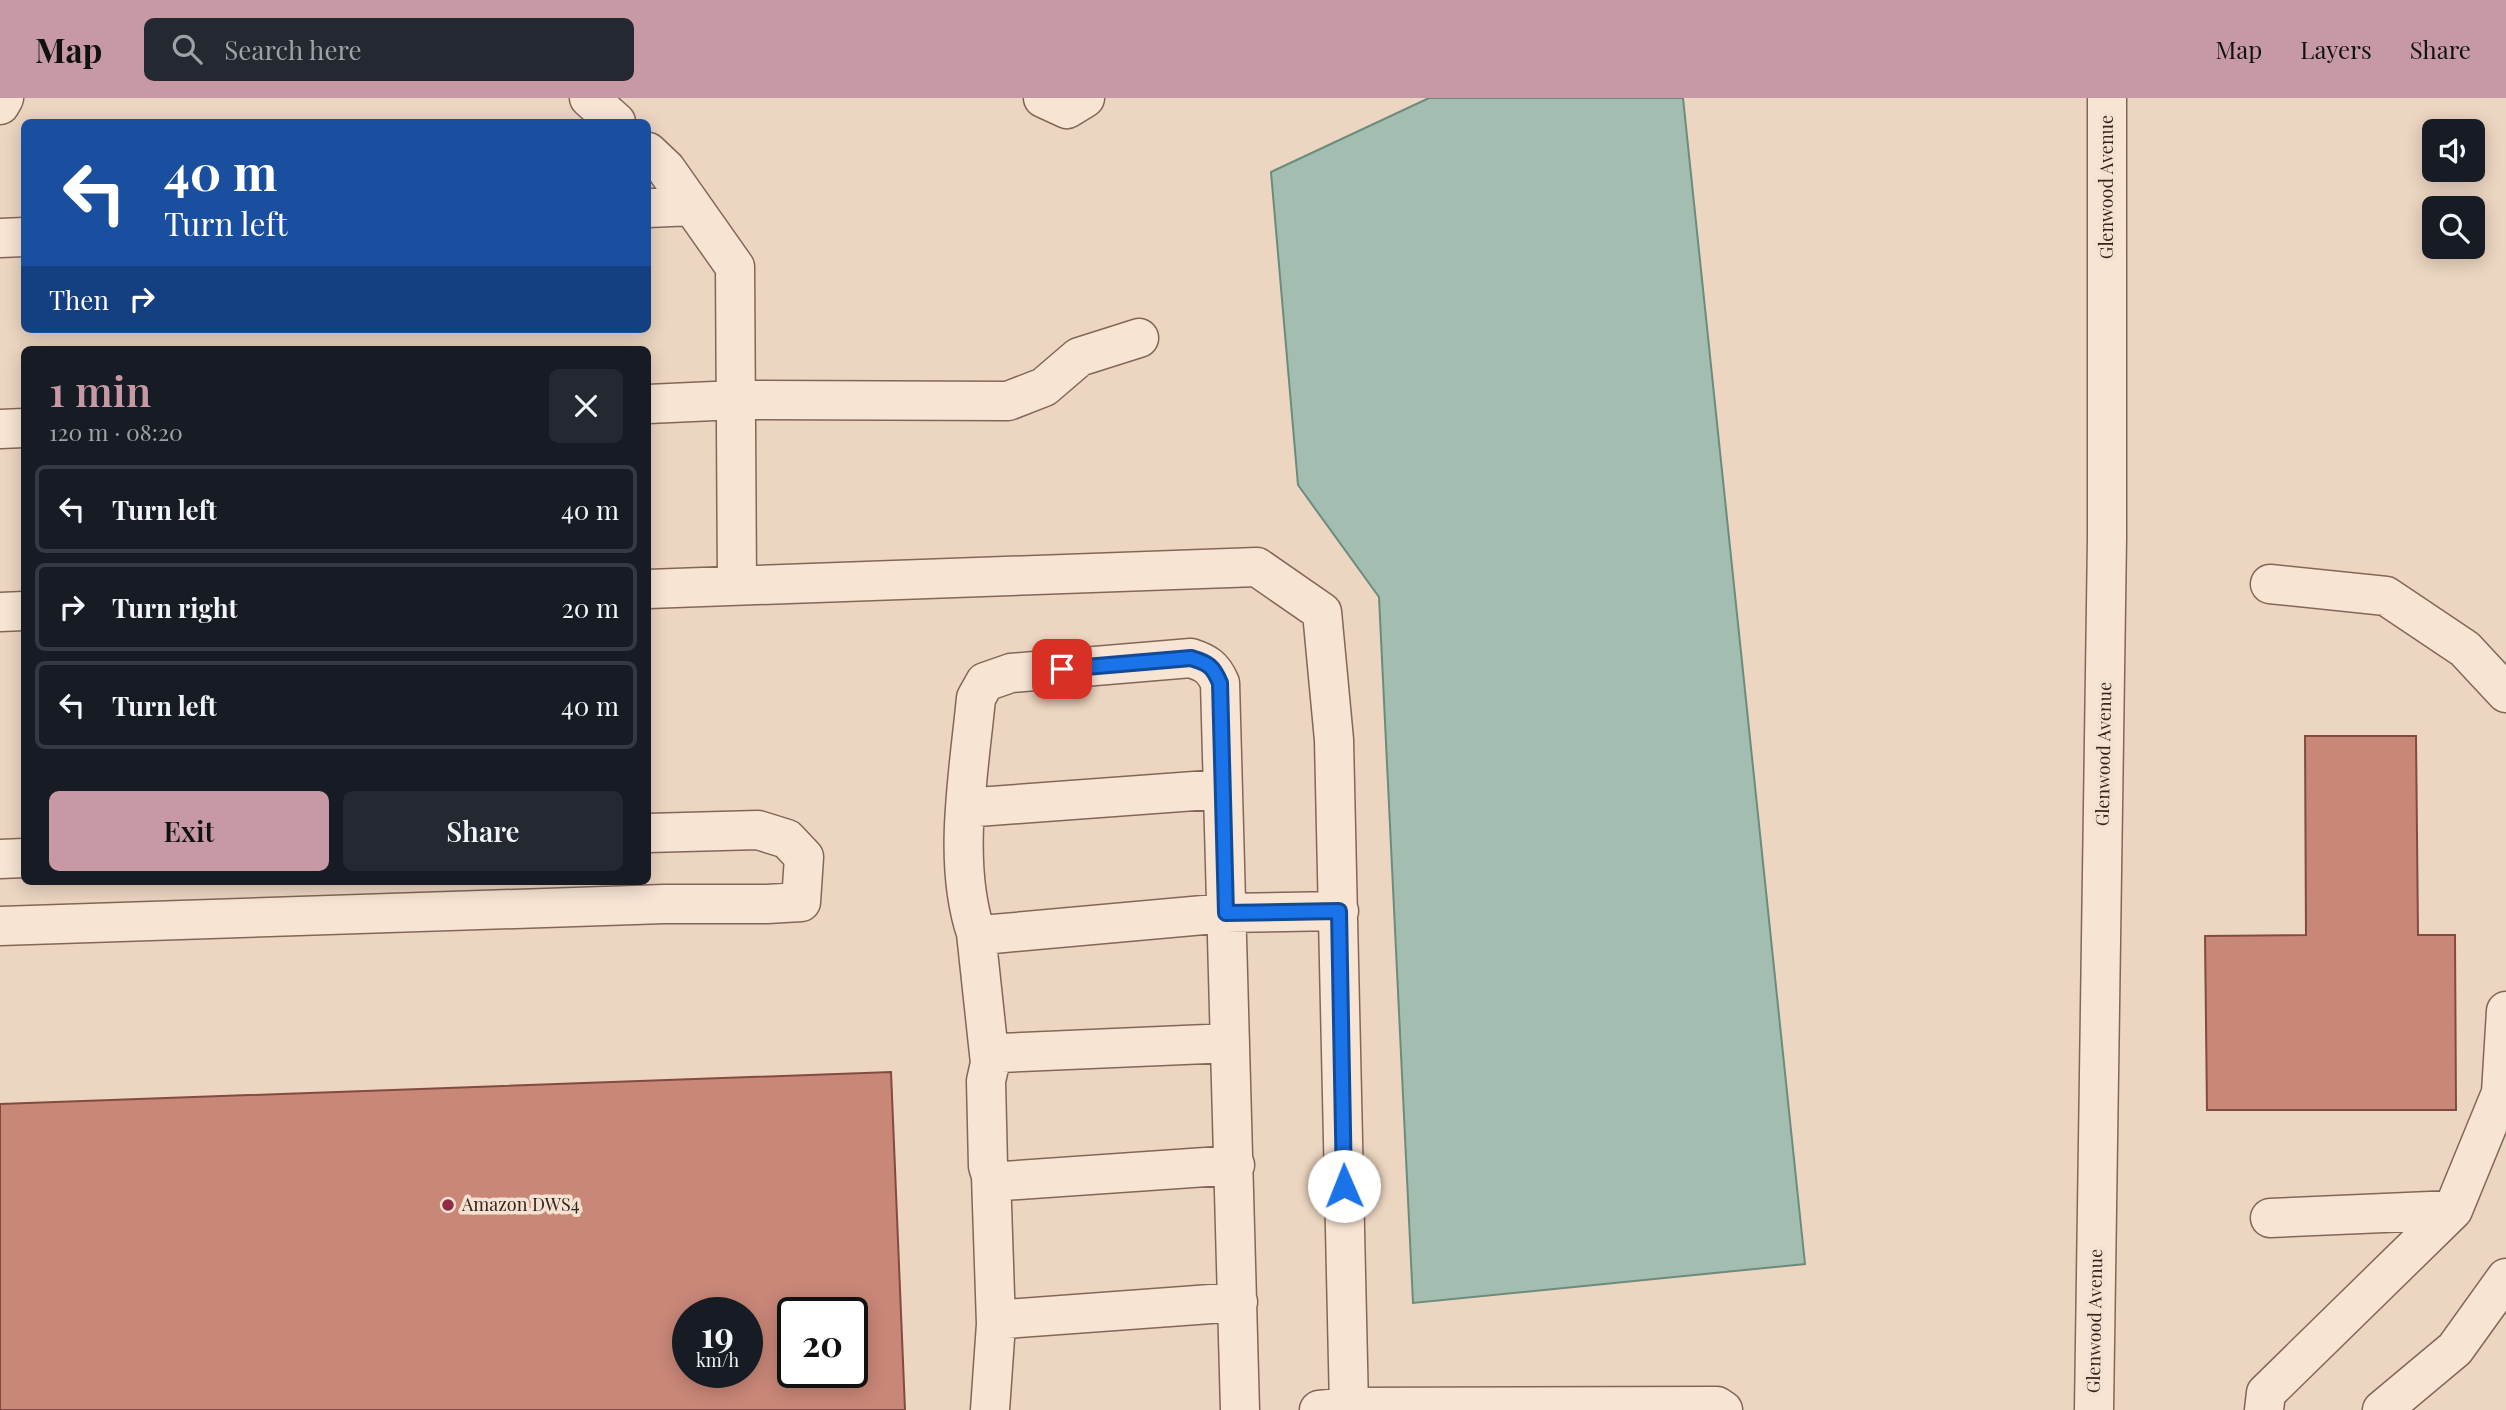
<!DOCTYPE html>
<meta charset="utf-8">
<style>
body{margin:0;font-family:"Playfair Display",serif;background:#242831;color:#f1f3f6;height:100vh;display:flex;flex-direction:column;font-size:26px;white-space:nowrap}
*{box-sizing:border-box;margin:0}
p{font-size:23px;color:#9ea1a6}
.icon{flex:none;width:38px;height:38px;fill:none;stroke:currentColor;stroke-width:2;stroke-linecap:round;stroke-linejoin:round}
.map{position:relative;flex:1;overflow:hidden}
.details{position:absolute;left:21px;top:248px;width:630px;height:539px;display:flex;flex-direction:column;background:#171b24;border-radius:10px;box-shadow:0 4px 18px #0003}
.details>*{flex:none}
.guide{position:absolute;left:21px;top:21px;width:630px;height:214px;border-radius:10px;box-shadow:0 4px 18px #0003;background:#1a4fa0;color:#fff;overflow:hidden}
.controls{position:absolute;left:2422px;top:21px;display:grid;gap:14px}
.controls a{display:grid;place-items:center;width:63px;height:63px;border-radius:10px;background:#171b24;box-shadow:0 4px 18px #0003;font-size:35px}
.speed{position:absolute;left:672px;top:1199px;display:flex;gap:14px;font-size:35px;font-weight:700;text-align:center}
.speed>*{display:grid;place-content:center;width:91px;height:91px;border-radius:50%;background:#171b24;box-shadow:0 4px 18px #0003;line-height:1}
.speed small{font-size:18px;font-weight:400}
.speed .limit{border:4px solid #111;border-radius:10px;background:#fff;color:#111}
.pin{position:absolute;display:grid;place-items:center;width:60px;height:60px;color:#fff;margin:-30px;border-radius:14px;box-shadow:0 4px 10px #0006}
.me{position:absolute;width:77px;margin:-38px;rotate:359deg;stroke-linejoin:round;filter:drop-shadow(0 0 5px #0008)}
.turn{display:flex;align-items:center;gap:24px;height:147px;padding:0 28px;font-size:32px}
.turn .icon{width:91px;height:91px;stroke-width:2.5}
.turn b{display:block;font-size:49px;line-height:60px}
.then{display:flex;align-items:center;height:66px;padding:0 28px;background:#0003;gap:14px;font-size:26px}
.round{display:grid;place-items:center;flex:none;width:74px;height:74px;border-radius:10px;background:#242831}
.summary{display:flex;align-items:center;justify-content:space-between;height:119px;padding:0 28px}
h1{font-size:42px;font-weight:600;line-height:52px;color:#c699a5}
.action{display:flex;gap:14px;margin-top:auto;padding:14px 28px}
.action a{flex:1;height:80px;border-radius:10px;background:#c699a5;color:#111;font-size:28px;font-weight:600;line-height:80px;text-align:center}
.action a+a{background:#242831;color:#f1f3f6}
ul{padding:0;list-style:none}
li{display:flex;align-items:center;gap:21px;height:88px;margin:0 14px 10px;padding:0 14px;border:4px solid #363941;border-radius:10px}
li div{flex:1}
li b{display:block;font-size:26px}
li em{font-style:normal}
header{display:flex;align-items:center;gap:42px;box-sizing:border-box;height:98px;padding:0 35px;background:#c699a5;color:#111}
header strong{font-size:33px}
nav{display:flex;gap:38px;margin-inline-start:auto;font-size:24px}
.search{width:490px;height:63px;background:#242831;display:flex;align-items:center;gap:18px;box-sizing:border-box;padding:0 24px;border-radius:10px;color:#9ea1a6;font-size:26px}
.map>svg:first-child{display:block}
</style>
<header>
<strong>Map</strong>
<div class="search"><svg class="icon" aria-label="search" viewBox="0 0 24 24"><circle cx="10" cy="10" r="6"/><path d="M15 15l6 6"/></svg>Search here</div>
<nav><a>Map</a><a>Layers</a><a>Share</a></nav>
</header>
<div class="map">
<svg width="2506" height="1312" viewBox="0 0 2506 1312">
<rect width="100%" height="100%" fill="#ecd5c1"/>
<path fill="#a3beb0" stroke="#6b8c7c" stroke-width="2" d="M1429 0H1683L1805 1166 1413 1205 1379 499 1298 387 1271 74Z"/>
<path fill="#c98778" stroke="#834b40" stroke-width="2" fill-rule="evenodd" d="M2305 638H2416L2418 837H2455L2456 1012H2207L2205 838 2306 837Z
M891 974 905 1312H0V1006ZM688 1214H747V1274H688ZM793 1214H852V1274H793Z"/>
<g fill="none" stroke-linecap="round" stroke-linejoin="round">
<defs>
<path id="minor" d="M589 0 616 24
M1043 0 1067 11 1085 0
M0 7 4 0
M648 54 666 71 735 169 737 487
M648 110 692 108
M0 140 24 139
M648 306 736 302 1008 303 1044 289 1079 259 1139 240
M0 331 24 330
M2270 486 2386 498 2465 551 2506 595
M648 491 1257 469 1322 514 1334 642 1349 1309 1319 1312
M0 514 24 513
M965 718 977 709 1222 691
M0 761 24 760
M0 828 664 806H767L801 804 804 759 787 741 758 732 648 735
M976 835 993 836 1226 815 1339 813
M990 965 1001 955 1230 945
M991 1078 1004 1083 1235 1067
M2270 1120 2453 1112
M996 1226 1006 1221 1238 1204
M990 1312 996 1226 991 1078 988 1068 986 983 990 965 976 835C952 764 969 674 976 600L985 584 1011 575 1191 560C1206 565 1213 569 1220 585L1240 1312
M1349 1312V1309L1717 1308 1723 1312
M2094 1312 2107 440V0
M2264 1312 2266 1295 2453 1112 2501 995 2506 913
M2382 1312 2455 1251 2506 1180"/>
</defs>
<use href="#minor" stroke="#846659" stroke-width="41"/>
<use href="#minor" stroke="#f7e4d3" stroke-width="38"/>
</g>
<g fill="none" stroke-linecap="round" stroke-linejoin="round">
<defs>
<path id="route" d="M1062 571 1191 560C1208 565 1213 568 1220 585L1226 815 1339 813 1344 1088"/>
</defs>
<use href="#route" stroke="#114b97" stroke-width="18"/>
<use href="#route" stroke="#1a73e8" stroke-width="12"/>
</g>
<circle fill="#912b43" stroke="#f4e1d0" stroke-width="2.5" cx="448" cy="1107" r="7"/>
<g text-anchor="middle" stroke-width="7" stroke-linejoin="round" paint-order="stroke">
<g font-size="18" fill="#35231d" stroke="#f4e1d0">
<text transform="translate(2107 89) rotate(-90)" y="6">Glenwood Avenue</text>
<text transform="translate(2104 656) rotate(-89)" y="6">Glenwood Avenue</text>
<text transform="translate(2095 1223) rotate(-89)" y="6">Glenwood Avenue</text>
</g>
<g font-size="18" fill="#35231d" stroke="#f4e1d0" text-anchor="start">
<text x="462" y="1113">Amazon DWS4</text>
</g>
</g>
</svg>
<div class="controls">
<a><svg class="icon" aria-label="sound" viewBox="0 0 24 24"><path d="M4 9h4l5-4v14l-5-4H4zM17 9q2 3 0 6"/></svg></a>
<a><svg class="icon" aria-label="search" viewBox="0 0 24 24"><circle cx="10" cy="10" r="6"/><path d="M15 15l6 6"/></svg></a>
</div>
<div class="speed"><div>19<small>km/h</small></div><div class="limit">20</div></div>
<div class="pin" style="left:1062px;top:571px;background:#d93025"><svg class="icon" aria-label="arrive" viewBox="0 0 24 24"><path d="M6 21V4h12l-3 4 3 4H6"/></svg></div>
<svg class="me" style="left:1344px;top:1088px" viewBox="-20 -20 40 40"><circle r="19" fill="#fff"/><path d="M0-13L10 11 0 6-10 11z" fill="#1a73e8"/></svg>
<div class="guide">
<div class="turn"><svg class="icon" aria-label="left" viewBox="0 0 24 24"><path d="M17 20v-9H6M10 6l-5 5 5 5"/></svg><div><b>40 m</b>Turn left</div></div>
<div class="then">Then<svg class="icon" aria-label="right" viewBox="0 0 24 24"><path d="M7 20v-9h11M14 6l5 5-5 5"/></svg></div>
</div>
<section class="details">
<div class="summary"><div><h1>1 min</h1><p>120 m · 08:20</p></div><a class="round"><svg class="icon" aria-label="close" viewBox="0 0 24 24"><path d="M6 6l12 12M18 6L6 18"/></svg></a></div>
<ul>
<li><svg class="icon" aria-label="left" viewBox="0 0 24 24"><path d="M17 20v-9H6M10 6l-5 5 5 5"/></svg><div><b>Turn left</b></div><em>40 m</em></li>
<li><svg class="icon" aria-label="right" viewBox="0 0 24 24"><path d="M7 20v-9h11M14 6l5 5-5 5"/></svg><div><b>Turn right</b></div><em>20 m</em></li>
<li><svg class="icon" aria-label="left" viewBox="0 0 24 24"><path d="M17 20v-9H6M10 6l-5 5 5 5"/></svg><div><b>Turn left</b></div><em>40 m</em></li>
</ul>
<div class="action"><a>Exit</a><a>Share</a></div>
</section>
</div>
